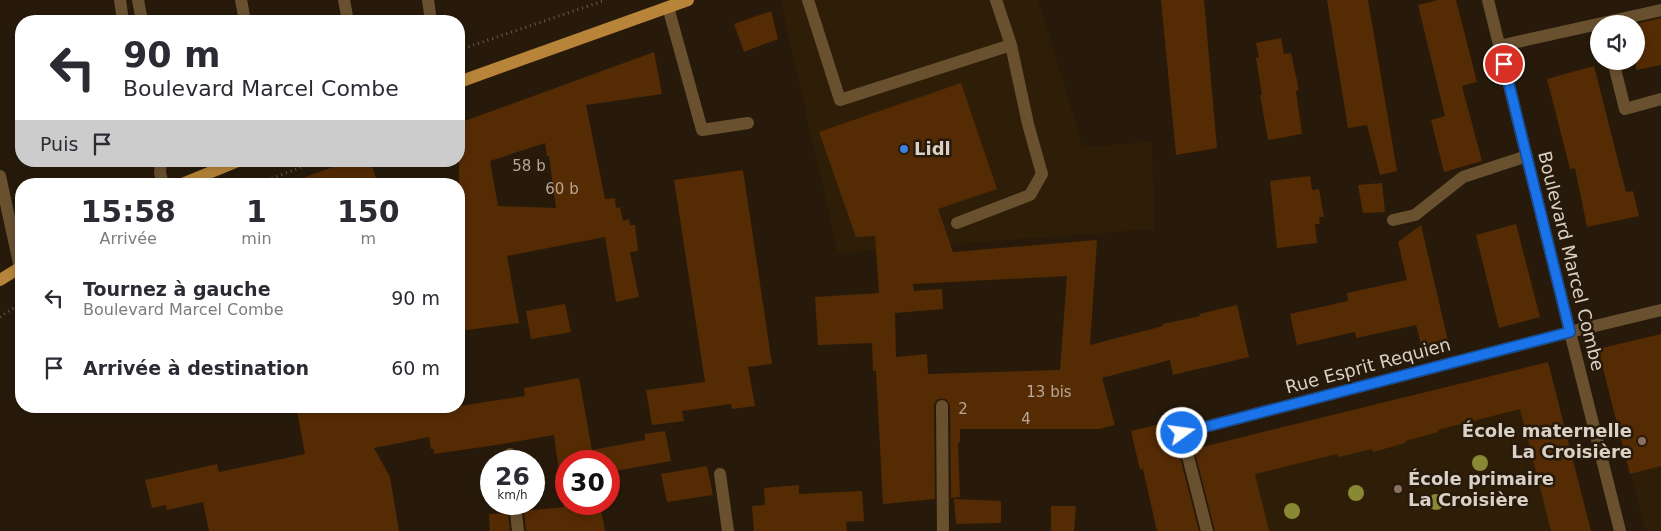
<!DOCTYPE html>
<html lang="fr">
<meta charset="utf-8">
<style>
body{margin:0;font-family:"DejaVu Sans",sans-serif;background:#f2f2f3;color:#2b2b33;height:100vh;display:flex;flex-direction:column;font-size:19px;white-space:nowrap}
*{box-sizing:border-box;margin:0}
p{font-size:16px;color:#7c7c81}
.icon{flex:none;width:28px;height:28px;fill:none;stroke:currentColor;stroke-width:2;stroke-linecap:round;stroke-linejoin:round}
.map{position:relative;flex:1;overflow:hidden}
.side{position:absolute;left:15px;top:178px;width:450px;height:235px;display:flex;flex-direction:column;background:#fff;border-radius:20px;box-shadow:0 2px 8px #0003}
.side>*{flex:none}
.top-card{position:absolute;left:15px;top:15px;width:450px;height:152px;border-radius:20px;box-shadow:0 2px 8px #0003;background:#fff;color:#2b2b33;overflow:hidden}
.tools{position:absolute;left:1590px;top:15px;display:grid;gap:10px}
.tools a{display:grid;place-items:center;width:55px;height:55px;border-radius:50%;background:#fff;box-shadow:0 2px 8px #0003;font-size:25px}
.speed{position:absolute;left:480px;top:450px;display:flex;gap:10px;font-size:25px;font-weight:700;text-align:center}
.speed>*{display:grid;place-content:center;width:65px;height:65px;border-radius:50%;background:#fff;box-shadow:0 2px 8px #0003;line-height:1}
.speed small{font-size:12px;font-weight:400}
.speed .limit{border:8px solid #d22;background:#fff;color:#111}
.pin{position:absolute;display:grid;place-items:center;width:42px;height:42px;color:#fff;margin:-21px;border:2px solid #fff;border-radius:50%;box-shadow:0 1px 5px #0007}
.me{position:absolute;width:55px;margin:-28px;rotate:76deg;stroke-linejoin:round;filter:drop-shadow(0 0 4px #0008)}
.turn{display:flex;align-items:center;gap:18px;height:105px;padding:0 25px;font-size:22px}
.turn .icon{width:65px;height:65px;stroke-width:2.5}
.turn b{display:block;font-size:35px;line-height:42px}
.then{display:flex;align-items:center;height:48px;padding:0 25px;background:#0003;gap:10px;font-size:19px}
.eta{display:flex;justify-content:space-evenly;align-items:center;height:85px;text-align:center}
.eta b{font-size:30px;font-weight:800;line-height:35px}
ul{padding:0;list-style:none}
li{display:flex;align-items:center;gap:15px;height:70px;padding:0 25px}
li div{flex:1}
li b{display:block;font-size:19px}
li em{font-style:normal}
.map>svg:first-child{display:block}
</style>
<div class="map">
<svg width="1661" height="531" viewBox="0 0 1661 531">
<rect width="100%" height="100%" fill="#271a0a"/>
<path fill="#2f1e07" d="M790 0H1038L1083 147 1152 142 1154 229 838 253 781 3Z
M1661 335V531H1646L1599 351Z
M1548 364 1590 531H1226L1207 446Z"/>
<path fill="#552b04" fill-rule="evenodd" d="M1161 0H1204L1217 148 1176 155Z
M1327 0H1368L1397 171 1380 175 1367 125 1348 128Z
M1438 0H1456L1477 82 1462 86 1482 161 1444 172 1431 120 1445 116 1418 5Z
M771 11 778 39 744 52 734 24Z
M1661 18V65L1636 70V24Z
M1281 38 1284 54 1291 53 1299 90 1296 91 1302 134 1268 140 1260 95H1262L1256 58H1259L1256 43Z
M654 52 662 94 586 105 605 199 615 198 616 208 620 207 623 221 629 219 630 225H635L638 251 630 252 639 297 616 302 605 237 507 256 519 323 459 331V123ZM545 143 547 156H549L556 208 498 206 490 161Z
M1594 66 1626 192 1633 191 1639 216 1587 227 1575 168 1570 169 1547 79Z
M961 83 997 189 938 209 953 252 1097 240 1090 345 1163 326V324L1200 316 1199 314 1237 305 1249 357 1173 375 1170 360 1102 378 1115 425 1099 429H960V442L958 443 960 497 951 498 950 405 946 399H938L935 402 934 406 935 499 883 504 876 371H873L872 343 818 345 815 297 879 293 875 236 856 237 819 132ZM1067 276 1060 370 928 374 927 354 896 357 895 313 943 309 942 289 914 291 913 284Z
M349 161H370L378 184H295V181Z
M743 170 772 364 748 367 755 406 732 409 731 404 682 411 684 421 652 425 646 390 705 382 674 180Z
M1310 176 1312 190 1319 189 1324 217H1319L1320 224H1315L1317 243 1277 248 1270 181Z
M1382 183 1385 212 1363 213 1358 185Z
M1516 224 1540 317 1499 328 1476 235Z
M1421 225 1448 341 1422 348 1416 325 1356 338 1355 332 1297 345 1290 314 1348 301 1347 293 1407 280 1398 242Z
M565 304 571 332 531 339 526 311Z
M1661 334V466L1630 474 1598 349Z
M1548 362 1591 531H1551L1520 409 1438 430V432L1405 441V443L1373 452 1372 449 1338 457 1337 454 1255 474 1269 531H1215L1194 449Z
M579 378 592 450 645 440V434L665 431 671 461 609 472V461H566V504H600L605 531H526L524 511 564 507 554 435 496 445 434 454V449H431L429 437 374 448 390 477 399 531H209L203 502 167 510 166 505 152 508 145 480 217 464 219 472 305 454 296 406H459L525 396 524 388Z
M1164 423 1172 454 1179 453 1199 531H1157L1143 469 1140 470 1131 431Z
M707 466 713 495 667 502 661 474Z
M799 485V494L862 491 864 521 846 522 847 531H754L752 506 765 505 764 488Z
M954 499 1001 501V523L956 524Z
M1051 506H1076L1074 531H1051Z
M508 513 510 531H490L489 514Z"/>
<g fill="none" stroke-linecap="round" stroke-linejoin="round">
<path stroke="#685c4e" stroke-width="3" stroke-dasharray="1 4" stroke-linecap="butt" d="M459 50 606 0
M258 184 309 164V161
M0 317 21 303"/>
<path stroke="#695130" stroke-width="12" d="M120 0 123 21
M138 0 142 21
M241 0 245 21
M344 0 348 21
M428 0 431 21
M808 0 840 100 1011 45 996 0
M668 7 702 130 748 123
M1499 46 1661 10
M1613 61 1625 109 1661 99
M161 161 160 173 163 184
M0 176 20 268
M1393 220 1415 215 1463 177 1527 156
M957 223 1030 195 1042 174 1028 124 1011 45"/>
<path stroke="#695130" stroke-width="12" d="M1570 332 1620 531"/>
<path stroke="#695130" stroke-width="12" d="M1488 0 1570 332
M942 406 943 531
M510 454 511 461
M720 474 728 531
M515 504 518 531
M1207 531 1182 433 1570 332 1661 310"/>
<path stroke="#b78439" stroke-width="12" d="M459 82 688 0
M182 184 238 161
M0 280 21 267"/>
</g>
<g fill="#898835">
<circle cx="1480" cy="463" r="8"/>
<circle cx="1356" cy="493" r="8"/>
<circle cx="1436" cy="502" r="8"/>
<circle cx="1292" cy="511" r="8"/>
</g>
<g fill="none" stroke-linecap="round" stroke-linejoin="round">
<defs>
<path id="route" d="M1182 433 1570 332 1504 64"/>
</defs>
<use href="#route" stroke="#114b97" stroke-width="12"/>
<use href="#route" stroke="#1a73e8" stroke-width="9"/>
</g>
<circle fill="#3f7fe0" stroke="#271a0a" stroke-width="2" cx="904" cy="149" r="5"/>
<g fill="#8d6e63" stroke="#271a0a" stroke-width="2">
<circle cx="1642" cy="441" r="5"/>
<circle cx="1398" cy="489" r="5"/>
</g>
<g text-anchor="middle" stroke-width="5" stroke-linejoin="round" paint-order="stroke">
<g font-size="15" fill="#b8a796">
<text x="529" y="171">58 b</text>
<text x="562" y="194">60 b</text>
<text x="1049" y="397">13 bis</text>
<text x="963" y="414">2</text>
<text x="1026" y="424">4</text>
</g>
<g font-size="18" font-weight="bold" fill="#d9d0c6" stroke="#271a0a" text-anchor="start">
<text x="914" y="155">Lidl</text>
<text x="1632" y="437" text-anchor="end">École maternelle<tspan x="1632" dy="21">La Croisière</tspan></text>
<text x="1408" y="485">École primaire<tspan x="1408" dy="21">La Croisière</tspan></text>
</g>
<g font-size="18" fill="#d9d0c6" stroke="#271a0a">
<text transform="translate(1571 261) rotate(76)" y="6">Boulevard Marcel Combe</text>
<text transform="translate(1368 366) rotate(-15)" y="6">Rue Esprit Requien</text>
</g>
</g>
</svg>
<div class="tools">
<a><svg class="icon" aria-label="sound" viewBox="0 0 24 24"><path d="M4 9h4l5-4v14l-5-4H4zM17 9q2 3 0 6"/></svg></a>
</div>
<div class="speed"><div>26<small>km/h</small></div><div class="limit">30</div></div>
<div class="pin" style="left:1504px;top:64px;background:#d93025"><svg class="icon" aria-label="arrive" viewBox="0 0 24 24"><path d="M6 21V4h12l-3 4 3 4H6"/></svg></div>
<svg class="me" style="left:1182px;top:433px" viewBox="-20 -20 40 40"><circle r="17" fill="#1a73e8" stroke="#fff" stroke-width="3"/><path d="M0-11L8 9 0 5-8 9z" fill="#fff"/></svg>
<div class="top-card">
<div class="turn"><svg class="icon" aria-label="left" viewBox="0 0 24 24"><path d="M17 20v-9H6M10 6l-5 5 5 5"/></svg><div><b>90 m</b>Boulevard Marcel Combe</div></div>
<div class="then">Puis<svg class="icon" aria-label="arrive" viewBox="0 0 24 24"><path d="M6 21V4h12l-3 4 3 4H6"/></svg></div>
</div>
<section class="side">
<div class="eta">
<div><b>15:58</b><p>Arrivée</p></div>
<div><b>1</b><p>min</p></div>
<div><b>150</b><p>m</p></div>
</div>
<ul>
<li><svg class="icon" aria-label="left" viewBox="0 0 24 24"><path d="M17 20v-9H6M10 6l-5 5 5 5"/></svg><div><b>Tournez à gauche</b><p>Boulevard Marcel Combe</p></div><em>90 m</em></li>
<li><svg class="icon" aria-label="arrive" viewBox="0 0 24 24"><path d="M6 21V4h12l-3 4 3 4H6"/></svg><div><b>Arrivée à destination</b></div><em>60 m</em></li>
</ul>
</section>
</div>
